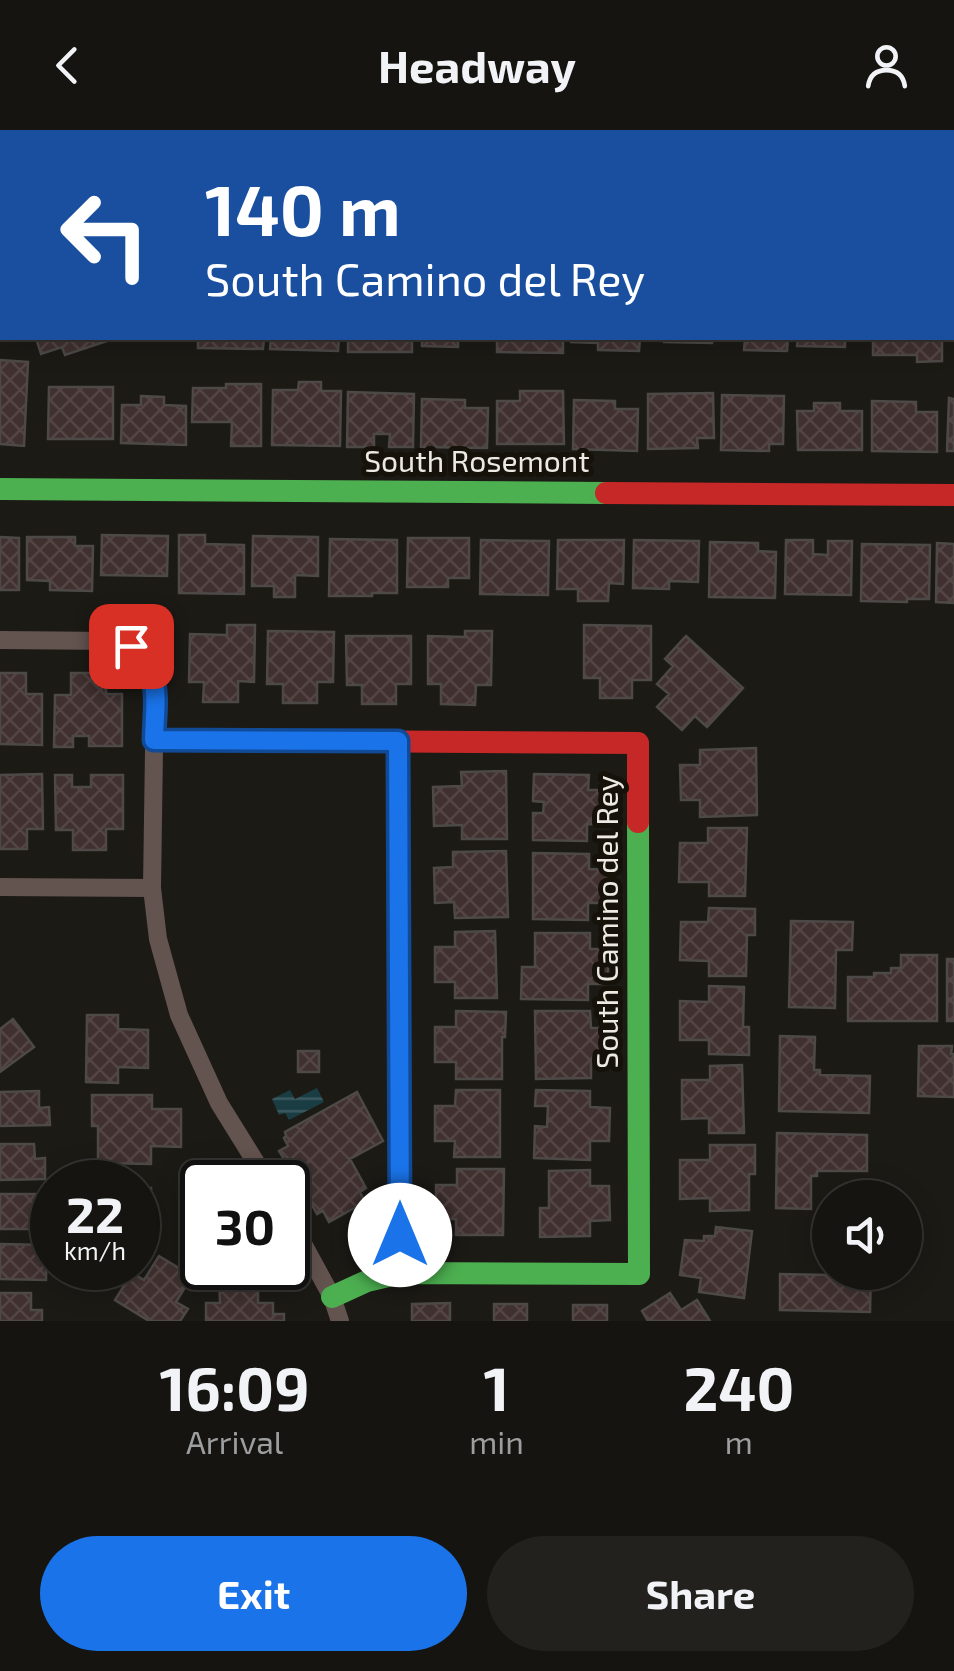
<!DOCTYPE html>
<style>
body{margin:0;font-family:"Exo 2",sans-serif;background:#22211e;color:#f1f3f6;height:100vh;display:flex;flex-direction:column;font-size:38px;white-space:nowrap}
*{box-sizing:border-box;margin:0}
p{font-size:32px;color:#9d9e9f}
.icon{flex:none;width:55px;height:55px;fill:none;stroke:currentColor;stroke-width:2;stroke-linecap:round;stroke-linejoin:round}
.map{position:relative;height:1191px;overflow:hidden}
.panel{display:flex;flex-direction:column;background:#151410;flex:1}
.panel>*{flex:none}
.hud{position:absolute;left:0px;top:0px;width:955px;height:210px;box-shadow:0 5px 25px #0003,0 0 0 2px #343330;background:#1a4fa0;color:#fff;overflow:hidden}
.buttons{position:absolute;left:812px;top:1050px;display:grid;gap:20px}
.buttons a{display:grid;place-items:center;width:110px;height:110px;border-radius:50%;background:#151410;box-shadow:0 5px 25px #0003,0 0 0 2px #343330;font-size:50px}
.speed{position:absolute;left:30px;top:1030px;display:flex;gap:20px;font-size:50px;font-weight:700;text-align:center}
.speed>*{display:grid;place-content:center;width:130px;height:130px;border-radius:50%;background:#151410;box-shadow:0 5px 25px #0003,0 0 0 2px #343330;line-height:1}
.speed small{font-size:25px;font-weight:400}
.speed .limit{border:5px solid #111;border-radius:15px;background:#fff;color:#111}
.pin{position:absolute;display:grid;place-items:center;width:85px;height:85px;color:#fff;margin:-42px;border-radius:20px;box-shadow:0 5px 15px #0006}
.me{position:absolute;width:110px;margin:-55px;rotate:0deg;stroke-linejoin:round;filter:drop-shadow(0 0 8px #0008)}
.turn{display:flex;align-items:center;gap:35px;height:210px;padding:0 40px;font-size:45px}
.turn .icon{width:130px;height:130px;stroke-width:2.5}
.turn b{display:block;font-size:70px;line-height:85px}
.eta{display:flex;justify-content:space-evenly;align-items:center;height:170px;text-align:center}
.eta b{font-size:60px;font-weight:700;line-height:70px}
.primary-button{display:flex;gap:20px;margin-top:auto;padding:20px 40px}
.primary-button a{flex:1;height:115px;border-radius:60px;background:#1a73e8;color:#fff;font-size:40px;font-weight:700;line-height:115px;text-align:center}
.primary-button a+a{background:#22211e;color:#f1f3f6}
header{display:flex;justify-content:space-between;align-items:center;height:130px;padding:0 40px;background:#151410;font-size:45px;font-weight:700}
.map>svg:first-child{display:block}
</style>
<header><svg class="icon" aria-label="back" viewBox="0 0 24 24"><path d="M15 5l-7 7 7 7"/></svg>Headway<svg class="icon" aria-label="person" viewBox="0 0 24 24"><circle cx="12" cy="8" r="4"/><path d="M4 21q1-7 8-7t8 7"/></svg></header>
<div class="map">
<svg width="954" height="1191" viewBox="0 0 954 1191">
<defs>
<pattern id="water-rules" width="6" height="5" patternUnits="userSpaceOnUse" patternTransform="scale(2.5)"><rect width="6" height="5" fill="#1a3d43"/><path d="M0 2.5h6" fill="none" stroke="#3c595e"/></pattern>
<pattern id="building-cross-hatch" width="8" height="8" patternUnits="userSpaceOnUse" patternTransform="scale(2.5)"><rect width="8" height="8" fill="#403130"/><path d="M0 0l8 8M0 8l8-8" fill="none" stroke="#534544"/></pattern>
</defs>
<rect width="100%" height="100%" fill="#1c1a15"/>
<path fill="#1b4522" d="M0 0H771L2 2V18L0 19Z"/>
<path fill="url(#water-rules)" d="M317 958 324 972 289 990 285 983 279 985 272 969 290 960 295 969Z"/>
<path fill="url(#building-cross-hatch)" stroke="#4c4947" stroke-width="2.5" d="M36 208H106L107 211 65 225 62 217 41 224Z
M198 208H264L263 219 198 218Z
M271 208H339L338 221 270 219Z
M348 208H412V222H348Z
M422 208H490H458V217L422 216Z
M497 208H563V223L497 222Z
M571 208H640L639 221 598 220V213L571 212Z
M664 208H713L712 213 664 212Z
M724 208H788L787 221 744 220 745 209Z
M798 208H845V217L797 216Z
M873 208H942V231L917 232V225H873Z
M0 230 28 232 24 316 0 314Z
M299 252H321V261H341L340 316 272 315 273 260H298Z
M226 254H261V316H231L232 292H192L193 258H226Z
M49 257H113V309H48Z
M520 261H563L564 314H497V271H520Z
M348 262 414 264 413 317H389L390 304H374V317H347Z
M713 263 714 308H697L698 318 648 319V264Z
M722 265 784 266 783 314H769V321L721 320Z
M141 266 164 267V275L186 276V315L121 313 122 275H141Z
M949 268 954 269V321H947Z
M422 269 465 270V278H488L487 318 421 317Z
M574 270 615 271V279H638L637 321 573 319Z
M872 271 916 272V282H937V322L872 321Z
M814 273H840V281H862V320H798L797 281H814Z
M102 405 168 406 167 446 101 445Z
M179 405H205V414L244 415V464L179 463Z
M253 406 318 407V446L295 445V467H274V456H252Z
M0 407 19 408V460H0Z
M27 407H75V416H93L92 461 50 460V451L27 450Z
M408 408H469V448H448V457H407Z
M330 409 397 410V463H372V466H329Z
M481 410 549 411 548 465 480 464Z
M558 410H624L623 454 609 453 608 471H578V459H557Z
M634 410 699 411 698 452 669 451V459L633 458Z
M786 410H813V424L828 425V411H852L851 465 785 464Z
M710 412 758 413V421L776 422 775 468 709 467Z
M937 413 954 414V473L936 472Z
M862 414 930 415 929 469H907V472L861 471Z
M227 495H255L254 552 238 551V572H203L204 552H189L190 504 227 505Z
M584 495 651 496V550H632V568H600V548H584Z
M268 501 334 502 333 552H317V573H283V554H267Z
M465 501H492L491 555H476L475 575 441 574V554H428V506L465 507Z
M346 506H411V554H396V574H362V555H347Z
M686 506 743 558 707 597 695 586 682 600 657 577 669 564 657 554 673 536 665 529Z
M0 543H26V564H42V615L0 614Z
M71 543H106V564H122V616H89V606H73V617H54L55 565H71Z
M756 618 757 685 700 687V670H681L680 635H700V620Z
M506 641 507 709H462V695L434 696 433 657 462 656 461 642Z
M42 644 43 699H27V719H0V645Z
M534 644 589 645 588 660H607V695L587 694V711L533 710V683H543L544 672 533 671Z
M55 645H72V657H91V645H123V699H106V720H73V700H56Z
M708 698H747L745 766H709V752H679L680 713H708Z
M506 721 508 787 455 788 454 772 435 773 434 738 453 737V722Z
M533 723 589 724V739L607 740V773H588V790L533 789Z
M709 778 755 779V805H747L746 846H709V831L680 830 681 792H708Z
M791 791 853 792 852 820H836L835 878 789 877Z
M495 801 497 868H455V852H435V817H455V802Z
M535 803H590V819H608V854H588V870L521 869 522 837H535Z
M901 825H937V891H848V847H874V843H891V838H901Z
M947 829H954V891H947Z
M709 856 744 857 743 897H749V925L709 924V910H680V871L709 872Z
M456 881 506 882 505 907H502V949H456V932H435V897H456Z
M535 881H590L591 898H610V933H591V948L536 949Z
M87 885H118V899L148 900V938L118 937V953L86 952Z
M13 889 34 917 0 942V899Z
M780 906 815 907 814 940H820V945L870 946 869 983 779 981Z
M919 916H952L951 924H954V967L918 966Z
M298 921H319V942H298Z
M742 935 744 1003H709V988L682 989V950H710V936Z
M456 960H500V1027H454L455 1011H435V976H455Z
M536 960 590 961V977L610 978 609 1011H590V1030L534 1028 535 996 547 997 548 976H535Z
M39 961V978L49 977 50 995 0 996V962Z
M357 962 383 1011 350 1029 366 1058 360 1062 365 1072 329 1092 323 1081 317 1084 312 1075 306 1078 295 1058 300 1055 279 1021 288 1016 284 1008 286 1006 285 1002Z
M92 965H152V979H181V1017L151 1016V1034L98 1033V996H92Z
M777 1003 867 1005V1041H817V1046H811V1079L776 1078Z
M0 1014H34L35 1029 45 1028V1049L0 1050Z
M710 1015H755V1044H749V1080L710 1081V1068L680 1069V1030H710Z
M457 1039H504L503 1105H456V1089H436V1055H457Z
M590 1040V1056H609L610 1090 590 1091V1106L540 1107V1078H549V1041Z
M121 1044 122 1052H89V1045Z
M151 1058 152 1097H138V1059Z
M0 1064H46V1099H0Z
M716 1097 752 1101 744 1168 699 1162 701 1148 680 1145 685 1110 704 1111V1106H715Z
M0 1114 47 1115 46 1150 0 1149Z
M159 1126 192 1146 176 1172 188 1179 180 1191H149L115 1170 132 1143 144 1150Z
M830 1142H871L870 1182 780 1180V1144L830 1145Z
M219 1144H258V1173H273V1184H284V1191H206V1173H220Z
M0 1163H31V1180H42V1191H0Z
M670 1163 681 1180 697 1170 710 1191H648L642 1181Z
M450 1173V1191H412V1174Z
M494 1174H527V1191H494Z
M573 1175H607V1191H573Z"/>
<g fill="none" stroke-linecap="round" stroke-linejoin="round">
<path stroke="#645450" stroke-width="18" d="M952 123H954
M0 157 2 155
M0 510 114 511C140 519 145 528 155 552L152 758 158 809 179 885 219 973 268 1052
M398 611 401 1143
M0 757 152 758
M288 1086 332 1167 340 1191"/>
<path stroke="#4caf50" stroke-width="22" d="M0 359 606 363
M332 1167 367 1151 401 1143 639 1144 638 692"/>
<path stroke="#c62828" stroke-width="22" d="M606 363 954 365
M154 610 638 613V692"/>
</g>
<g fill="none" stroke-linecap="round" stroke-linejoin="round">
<defs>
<path id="route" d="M131 516C163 551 155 565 154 610L398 611 400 1105"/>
</defs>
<use href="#route" stroke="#114b97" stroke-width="25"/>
<use href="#route" stroke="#1a73e8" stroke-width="18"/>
</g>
<g text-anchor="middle" stroke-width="10" stroke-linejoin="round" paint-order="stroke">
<g font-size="30" fill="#edeae3" stroke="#161209">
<text x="477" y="342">South Rosemont</text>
<text transform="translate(608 792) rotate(-90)" y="10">South Camino del Rey</text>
</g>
</g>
</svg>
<div class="buttons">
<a><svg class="icon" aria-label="sound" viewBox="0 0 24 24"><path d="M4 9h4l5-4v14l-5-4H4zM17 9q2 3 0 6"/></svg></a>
</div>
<div class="speed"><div>22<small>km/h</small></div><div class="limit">30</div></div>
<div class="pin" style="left:131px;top:516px;background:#d93025"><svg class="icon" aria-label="arrive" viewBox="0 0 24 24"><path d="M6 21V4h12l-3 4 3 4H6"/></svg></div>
<svg class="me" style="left:400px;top:1105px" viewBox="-20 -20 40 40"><circle r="19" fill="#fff"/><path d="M0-13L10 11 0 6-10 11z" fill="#1a73e8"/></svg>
<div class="hud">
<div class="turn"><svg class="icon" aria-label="left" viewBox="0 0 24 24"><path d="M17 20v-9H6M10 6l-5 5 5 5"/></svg><div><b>140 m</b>South Camino del Rey</div></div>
</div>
</div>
<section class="panel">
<div class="eta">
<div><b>16:09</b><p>Arrival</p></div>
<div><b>1</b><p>min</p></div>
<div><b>240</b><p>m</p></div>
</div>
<div class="primary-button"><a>Exit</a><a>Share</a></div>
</section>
